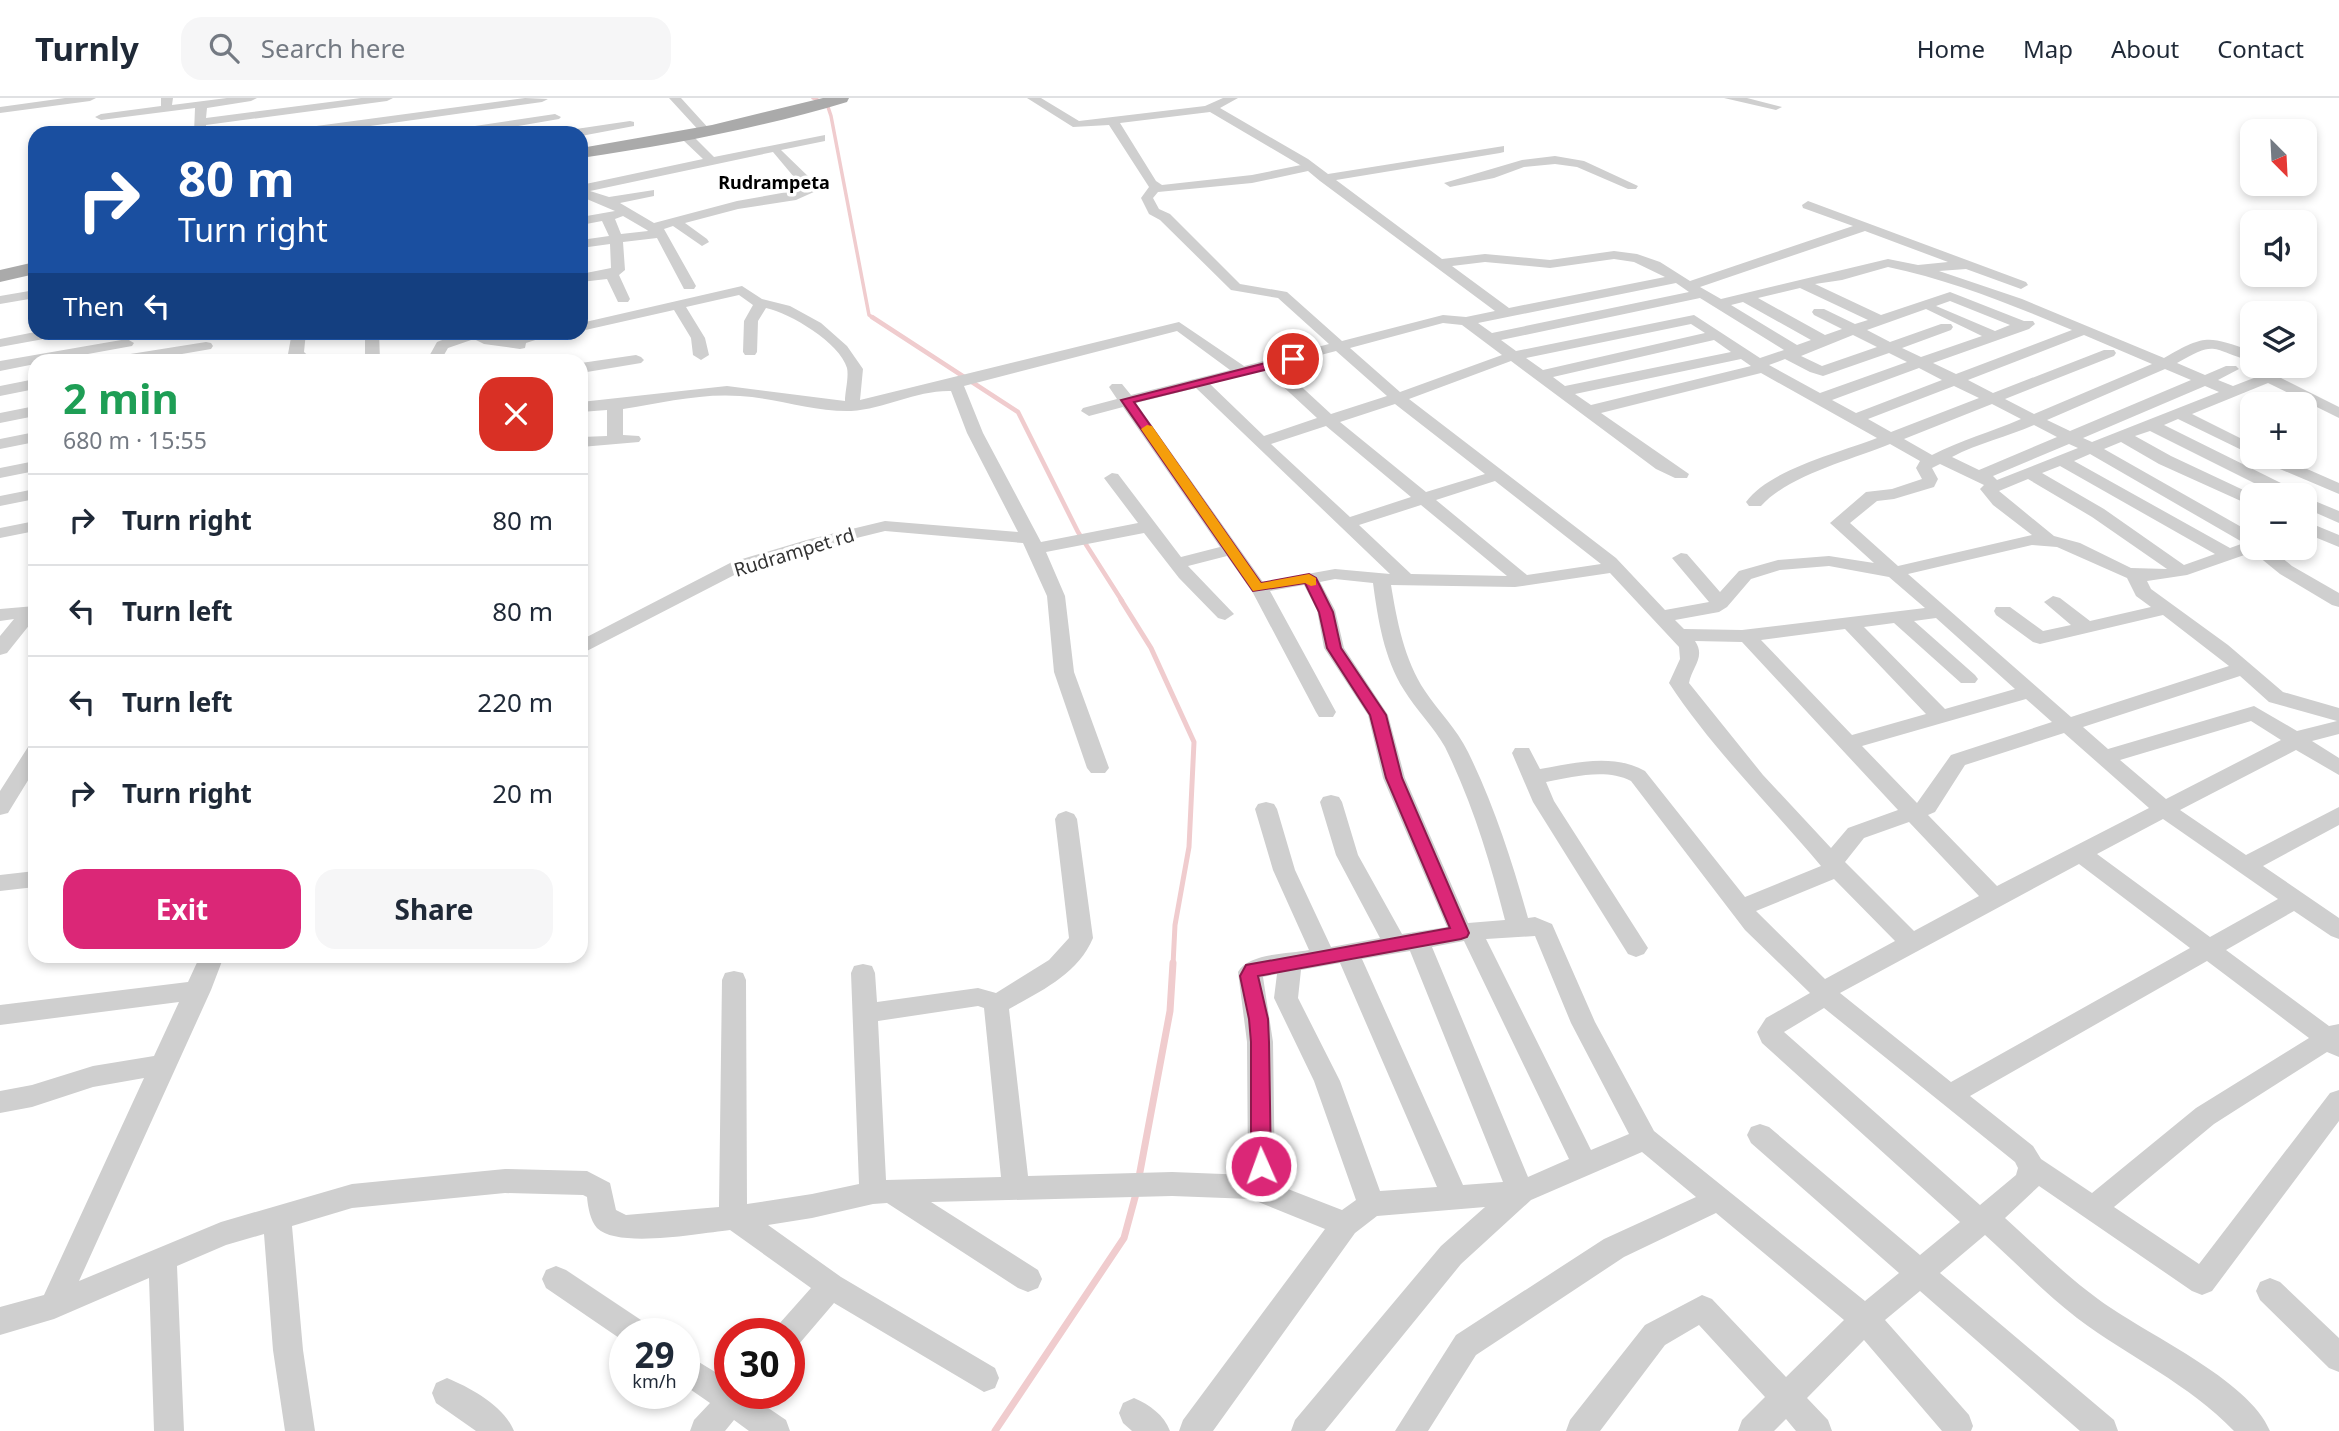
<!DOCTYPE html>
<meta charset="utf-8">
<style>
body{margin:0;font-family:"Noto Sans",sans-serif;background:#f6f6f7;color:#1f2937;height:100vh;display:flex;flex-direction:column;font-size:26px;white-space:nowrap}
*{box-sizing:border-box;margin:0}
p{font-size:23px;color:#747a83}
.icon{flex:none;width:38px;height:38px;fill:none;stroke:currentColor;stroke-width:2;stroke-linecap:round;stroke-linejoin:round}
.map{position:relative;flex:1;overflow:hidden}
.sheet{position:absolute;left:28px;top:256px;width:560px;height:609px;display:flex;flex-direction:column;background:#fff;border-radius:21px;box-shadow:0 4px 10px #0003}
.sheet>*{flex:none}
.top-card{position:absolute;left:28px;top:28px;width:560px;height:214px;border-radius:21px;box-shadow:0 4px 10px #0003;background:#1a4fa0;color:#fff;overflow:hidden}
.needle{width:46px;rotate:156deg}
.tools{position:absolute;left:2240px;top:21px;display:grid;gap:14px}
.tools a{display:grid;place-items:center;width:77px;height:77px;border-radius:14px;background:#fff;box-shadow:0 4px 10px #0003;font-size:35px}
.speed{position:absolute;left:609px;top:1220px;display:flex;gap:14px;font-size:35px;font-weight:700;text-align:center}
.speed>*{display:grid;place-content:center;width:91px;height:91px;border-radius:50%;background:#fff;box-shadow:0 4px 10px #0003;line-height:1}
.speed small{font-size:18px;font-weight:400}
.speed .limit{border:10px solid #d22;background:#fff;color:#111}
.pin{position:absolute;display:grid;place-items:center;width:60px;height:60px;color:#fff;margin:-30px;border:4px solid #fff;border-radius:50%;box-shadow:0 2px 7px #0007}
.me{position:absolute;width:77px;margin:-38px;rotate:358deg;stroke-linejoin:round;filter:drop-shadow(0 0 5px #0008)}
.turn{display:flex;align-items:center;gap:24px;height:147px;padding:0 35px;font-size:32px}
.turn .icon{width:91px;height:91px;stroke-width:2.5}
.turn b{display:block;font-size:49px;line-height:60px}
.then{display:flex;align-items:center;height:66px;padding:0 35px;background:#0003;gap:14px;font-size:26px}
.round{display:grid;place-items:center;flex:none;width:74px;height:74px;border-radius:21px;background:#f6f6f7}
.overview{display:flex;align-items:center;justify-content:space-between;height:119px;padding:0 35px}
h1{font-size:42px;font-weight:700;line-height:52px;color:#1e9e55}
.button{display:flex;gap:14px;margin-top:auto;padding:14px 35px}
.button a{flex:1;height:80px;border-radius:21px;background:#db2777;color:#fff;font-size:28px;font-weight:700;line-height:80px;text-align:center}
.button a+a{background:#f6f6f7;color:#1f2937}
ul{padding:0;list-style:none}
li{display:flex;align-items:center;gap:21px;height:91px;padding:0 35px;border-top:2px solid #e0e1e3}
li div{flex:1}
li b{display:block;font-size:26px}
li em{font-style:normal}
header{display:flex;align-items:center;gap:42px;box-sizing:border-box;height:98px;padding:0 35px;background:#fff;border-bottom:2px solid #e0e1e3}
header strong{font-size:33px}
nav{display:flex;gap:38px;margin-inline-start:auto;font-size:24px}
.search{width:490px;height:63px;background:#f6f6f7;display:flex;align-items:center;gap:18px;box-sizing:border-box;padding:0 24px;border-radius:21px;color:#747a83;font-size:26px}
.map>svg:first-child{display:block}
</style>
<header>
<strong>Turnly</strong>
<div class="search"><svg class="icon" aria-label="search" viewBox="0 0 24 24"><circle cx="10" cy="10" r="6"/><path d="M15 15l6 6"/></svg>Search here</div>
<nav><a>Home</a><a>Map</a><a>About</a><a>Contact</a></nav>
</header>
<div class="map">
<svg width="2339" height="1333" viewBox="0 0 2339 1333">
<rect width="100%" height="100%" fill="#fff"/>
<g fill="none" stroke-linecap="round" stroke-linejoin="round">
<path stroke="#f0ccce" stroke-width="3.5" d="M813 0 827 6 831 18 869 217 875 221"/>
<path stroke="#f0ccce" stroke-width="4.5" d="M872 219 1018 314 1078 434 1122 503"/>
<path stroke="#f0ccce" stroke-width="5" d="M1121 502 1151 550 1194 644 1189 749 1175 827 1173 867"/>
<path stroke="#f0ccce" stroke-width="7" d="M1139 1079 1170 913 1173 865
M995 1333 1124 1140 1137 1092"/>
<path fill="#cfcfcf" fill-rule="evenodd" d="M65 0H96L90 3 0 15V9Z
M161 0H173L172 7 227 0H257L251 3 207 10 206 20 361 0H393L387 3 206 27V35H194L195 10 101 22 95 19 101 16 161 8Z
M525 0 548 1 542 4 320 35H288L294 31Z
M669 0H681L711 33V37H703Z
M1027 0H1041L1079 23 1205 8 1223 0H1238L1220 10 1308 61 1328 76 1504 48V54L1500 55 1336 82 1442 161 1485 156 1550 162 1614 153 1637 156 1660 164 1690 183 1853 128 1803 110 1802 107 1808 103 2026 184 2028 187 2021 191 1966 171 1939 173 2022 201 2164 260C2206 236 2207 238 2252 253V263C2210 252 2218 241 2177 265L2205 277 2226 268H2236L2239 271 2218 282 2233 288 2285 268 2305 267 2303 271 2281 280 2339 309V320L2268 285 2192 316 2252 346V357L2178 321 2164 327 2297 393 2299 397H2278L2150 333 2135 338 2171 358 2254 397 2252 408 2159 366 2121 344 2104 351 2252 435V450H2270L2292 468 2339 495V509L2332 507 2280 476 2253 454 2187 477 2147 483 2151 491 2228 547 2283 594 2339 610V636L2312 643 2339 660V677L2296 652 2180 712 2246 757 2339 709V727L2263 768 2339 820V841L2331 838 2294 813 2226 852 2329 928 2339 926V959L2327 954 2214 1026 2114 1109 2199 1166 2330 995 2339 992V1023L2212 1193 2202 1197 2192 1193 2039 1088 2005 1120C2035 1147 2065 1177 2098 1201 2143 1235 2249 1281 2270 1333H2234C2189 1286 2129 1259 2077 1220 2045 1195 2015 1164 1985 1137L1940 1175 2114 1322 2118 1333H2080L1920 1193 1885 1222 1969 1317 1973 1328 1971 1333H1942L1864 1242 1807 1300 1828 1322 1832 1333H1796L1786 1321 1774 1333H1738L1742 1322 1765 1299 1699 1227 1665 1247 1600 1333H1566L1570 1322 1645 1227 1702 1197 1712 1201 1786 1279 1844 1222 1716 1115 1624 1159 1476 1257 1428 1333H1395L1456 1237 1604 1141 1696 1099 1642 1054 1531 1102 1461 1166 1325 1333H1291L1295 1322 1441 1148 1485 1109 1377 1118 1355 1135 1213 1333H1179L1183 1322 1325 1131 1251 1101 1172 1098 931 1104 1038 1172 1042 1181 1038 1190 1028 1194 1018 1190 887 1105 873 1106 812 1120 768 1127 841 1179 995 1270 999 1280 995 1290 984 1294 834 1205 799 1246 789 1250V1236H775L779 1226 811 1190 730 1132C701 1135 618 1151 597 1130 590 1122 588 1109 587 1099L583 1097 505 1095 352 1110 292 1128 303 1252 315 1333H285L273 1252 264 1136 226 1147 177 1168 184 1333H154L149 1180 54 1221 0 1237V1209L44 1197 144 980 93 989 32 1009 0 1015V993L32 987 93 968 154 958 179 904 0 927V907L188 884 200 858H224L211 892 79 1183 221 1124 352 1086 505 1071 587 1073 610 1085 616 1112 626 1117 719 1109 722 882 725 875 734 873 743 875 746 882 747 1106 812 1096 859 1086 851 875 854 868 863 866 872 868 875 875 877 904 978 890 996 895 1049 862 1069 840 1055 721 1058 716 1066 713 1074 716 1077 721 1093 840C1078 876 1041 893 1009 911L1028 1078 1172 1074 1248 1077 1247 944 1238 874C1248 855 1289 856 1309 852L1273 772 1255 711 1258 706 1266 704 1274 706 1277 711 1295 772 1331 849 1380 840 1336 757 1320 704 1323 699 1331 697 1339 699 1342 704 1358 757 1402 836 1447 829 1383 680 1368 617 1324 550 1317 512 1304 487 1270 493 1336 614 1333 619H1319L1316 614 1253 495 1227 458 1188 468 1234 516 1225 522 1218 520 1179 480 1144 435 1046 454 1065 498 1074 574 1109 670 1105 675H1091L1087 670 1054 574 1047 498 1023 445 885 433 816 450 744 472 581 556V542L732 464 810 441 885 423 1018 434 967 335 951 293C917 292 885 311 851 313 814 314 777 300 740 298 701 295 661 305 623 311V337L639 338 641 341 639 344 581 349V339L607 338V312L581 314V304L727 288 845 303C845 294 849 279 847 270 840 245 790 215 766 210L758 223 757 254 755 257H745L743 254 744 223 753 207 739 197 686 209 705 240 709 257 701 262 693 257 691 240 674 212 581 233V225L742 188 762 201 790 208 821 225 847 248 863 271 860 302 1179 224 1244 268 1329 246 1278 200 1231 192 1160 122 1149 116 1141 100 1149 89 1109 27 1073 29ZM1210 14 1300 67H1301L1252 77 1162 87 1156 83 1120 25ZM1308 73 1320 83 1495 213 1466 219 1443 217 1342 243 1287 194 1240 186 1170 116 1159 111 1153 100 1158 94 1252 85ZM1865 133 1948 164 1918 167 1888 161 1721 201 1700 189ZM1614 161 1634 164 1665 179 1509 210 1452 168 1485 164 1550 170ZM1888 169C1951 182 2012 207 2072 232L1956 276 1933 265 2029 231 2035 226 2033 223H2024L1950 194 1881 217 1815 186 1842 182ZM1676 185 1689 194 1492 235 1478 225ZM1800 190 1868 222 1855 226 1824 211H1814L1812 214 1814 217 1842 231 1825 237 1758 200ZM1700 200 1784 252 1760 260 1694 217 1516 253 1501 242ZM1950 203 2010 227 1995 233 1936 208ZM1743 204 1811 242 1797 247 1731 207ZM1926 211 1982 238 1921 259 1902 250 1951 232 1953 229 1951 226H1941L1890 244 1867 232ZM1443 225 1462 227 1502 257 1400 294 1350 250ZM1691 226 1705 235 1543 272 1526 260ZM1177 233 1230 272 1131 297 1122 286H1112L1109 289 1117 301 1083 310 1081 313 1089 318 1123 309 1220 449 1181 459 1118 376 1112 375 1104 380 1138 425 1041 444 983 335 964 288ZM1853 237 1877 249 1822 268 1801 258ZM2084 237 2152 266 2034 316 2005 301 2114 258 2116 255 2114 252H2104L1993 295 1968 282ZM1714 242 1731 254 1565 288 1553 279ZM1336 253 1387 298 1331 316 1279 268ZM1889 255 1907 264 1820 295 1769 267 1785 261 1810 274 1823 278ZM1741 261 1751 268 1591 307 1575 296ZM1511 263 1656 371 1675 380H1687L1689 376 1601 315 1761 275 1877 340C1839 355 1770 371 1746 404L1749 408H1761C1789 377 1851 362 1890 346L1920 363 1916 370 1922 381 1892 391 1866 394 1830 425 1874 465 1829 458 1778 462 1739 473 1720 494 1687 456 1681 455 1672 460 1709 504 1665 512 1616 460 1409 301ZM1919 270 1942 282 1856 315 1832 302ZM2165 271 2191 282 2070 333 2047 322ZM1265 272 1317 320 1264 338 1210 286ZM1954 288 1979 300 1891 334 1868 321ZM2205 288 2219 294 2092 344 2083 340ZM1196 290 1390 476 1335 471 1263 484 1136 305ZM1395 306 1485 376 1426 394 1340 324ZM1992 306 2021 321C1991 334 1961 342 1932 357L1904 341ZM2034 327 2057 339 1979 372 1952 359C1978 345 2007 339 2034 327ZM1326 328 1411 399 1350 419 1271 346ZM2069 346 2078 350 1997 382 1993 378ZM2090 356 2244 445 2230 450 2074 363ZM1940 366 1984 387 1980 391 1993 407 2032 437 1898 468 1850 425 1877 403 1894 401 1934 389 1938 381 1932 370ZM2060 368 2215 456 2184 467 2104 411 2042 375ZM2028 381 2092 419 2167 471 2131 470 2080 445 2054 438 1999 393ZM1495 383 1601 466 1527 477 1436 402ZM1421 407 1507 478 1411 476 1359 427ZM2032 447 2057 449 2127 480 2136 498 2151 509 2090 523 2060 500 2053 498 2044 504 2071 527 2043 533 2010 509H1996L1994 513 1996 517 2033 544 2040 546 2163 517 2229 568 2071 619 1908 476ZM1829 468 1889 479 1925 510 1742 532 1684 531 1675 522 1719 514 1727 509 1751 481 1780 472ZM1610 475 1679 549 1680 561 1669 585C1713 652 1770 707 1821 768L1745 799 1645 673C1613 655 1574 665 1540 671L1529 650H1515L1512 655 1533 704 1628 856 1636 859 1644 856 1648 850 1554 703 1546 684C1572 679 1606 670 1631 683L1745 832 1810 895 1766 920 1757 934 1762 945 1960 1124 1920 1157 1769 1029 1760 1026 1751 1029 1747 1037 1751 1045 1899 1175 1865 1203 1654 1033 1595 924 1552 826 1535 819 1528 820C1512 763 1494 707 1468 654 1457 631 1439 614 1425 593 1404 561 1397 523 1391 487L1515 489ZM1335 481 1373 485C1378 522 1384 560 1404 592 1416 612 1434 629 1445 649 1472 704 1490 763 1505 822L1468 825 1405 680 1388 617 1344 550 1335 512 1320 484ZM1936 520 2015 591 1945 611 1864 529 1894 525 1961 585H1975L1978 581 1975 577 1914 523ZM1845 531 1926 616 1852 637 1761 542ZM1695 543 1742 544 1898 712 1848 730 1831 750 1763 677 1689 585C1692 569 1706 559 1695 543ZM2240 578 2269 604 2337 623 2297 633 2254 608 2108 651 2083 629ZM2026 601 2052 624 1951 657 1917 705 1862 648ZM2251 623 2281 642 2166 701 2120 662ZM2064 635 2149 710 1997 788 1928 717 1935 714 1965 667ZM2163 721 2278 801 2210 839 2097 756ZM1909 724 1979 798 1914 833 1845 764 1864 740ZM2079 766 2190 850 1951 984 1840 895ZM1834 781 1895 843 1825 881 1756 813ZM1535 838 1571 925 1629 1036 1591 1052 1486 841ZM1464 843 1569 1061 1528 1079 1432 849ZM1410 853 1503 1084 1463 1087 1362 861ZM2207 863 2309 940 2196 1010 2092 1095 2041 1061 2033 1048 1970 998ZM1340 865 1437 1089 1380 1093 1340 983 1298 900 1301 872ZM1277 876 1274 900 1314 983 1356 1102 1342 1112 1275 1086 1273 944 1263 879ZM978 908 984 910 1001 1079 886 1082 878 923ZM1824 910 2015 1064 2018 1070 2016 1077 1980 1107 1784 934Z
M1724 0H1747L1782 9 1776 12Z
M555 16 561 19 559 21 477 35H449L455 31Z
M630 23 634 24V28L581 38V35H570L576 31Z
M683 36H691L714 59 825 37V43L781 52 815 85 816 93 796 102 738 111 685 125 707 141 709 144 702 148 673 128 664 131 696 188 694 191H684L657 140 623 144 625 172 619 177 630 201 628 204H618L607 181 581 184V176L611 170 610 146 581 150V142L609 138 602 123 581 127V119L615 113 582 99 581 87 703 61 683 42ZM773 54 804 91 737 103 654 125 620 105 654 98V92L609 99 590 93ZM623 118 647 132 648 133 621 136 615 121Z
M1555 58 1584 63 1638 88 1636 91H1628L1577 69 1555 66 1524 69 1494 80 1450 89 1444 85 1522 62Z
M35 192V200L0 206V198Z
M35 234H67L60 238 0 249V241Z
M292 234H306L304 254 313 262C304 262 294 265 288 256Z
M365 234H379L380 262H365Z
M463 234H484L488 238 515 242 517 238 531 234H560L526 245 525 250 520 251 484 246 474 241 448 250 441 262H427L437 244Z
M127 241 134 245 132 248 55 262H35V266L0 273V263Z
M206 244 211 245 213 248 211 251 147 262H116L124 257Z
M636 257 641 259 644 262 641 265 581 275V265Z
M35 281V291L0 298V288Z
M35 308V318L0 325V315Z
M35 334V344L0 351V341Z
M2259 359H2280L2339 385V396L2261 363Z
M35 363V373L0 380V370Z
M35 391V401L0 408V398Z
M2305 399 2339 413V425L2305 410Z
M35 423V433L0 440V430Z
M2305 423 2339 437V449L2305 435Z
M35 508V520L7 555 0 557V538L14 521 0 523V511Z
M35 647V671L8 715 0 717V693L28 649Z
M35 773V789L0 793V777Z
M556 1168 566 1172 647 1226 651 1236H625V1244L546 1190 542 1181 546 1172Z
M2270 1180 2280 1184 2339 1240V1274L2329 1270 2260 1202 2256 1193 2260 1184Z
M684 1255 730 1283V1295H753L752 1299 786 1322 790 1333H749L734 1322 725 1333H690L694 1322 710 1305 684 1287Z
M447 1280C471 1290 504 1308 514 1333H476L436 1305 432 1295 436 1285Z
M1134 1300C1150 1307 1164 1317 1170 1333H1132L1123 1325 1119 1315 1123 1305Z"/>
<path fill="#aaa" fill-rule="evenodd" d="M823 0H849L847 4C760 30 671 47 581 60V50L712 27Z
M35 164V176L0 184V172Z"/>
</g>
<path fill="#db2777" stroke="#8e194d" stroke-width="2" d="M1293 258 1298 261 1297 264 1134 304 1261 485 1309 476 1316 480 1333 514 1341 550 1386 617 1402 680 1469 835 1467 839 1461 841 1258 878 1268 921 1269 944 1271 1068 1268 1074 1261 1076 1254 1074 1251 1068V944L1249 921 1240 878 1246 867 1450 830 1386 680 1370 617 1327 550 1319 514 1305 485 1253 493 1121 302Z"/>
<path fill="#f59e0b" d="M1147 327 1152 328 1261 485 1309 476 1316 480V487L1311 488 1305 485 1253 493 1141 331Z"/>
<g text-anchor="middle" stroke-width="7" stroke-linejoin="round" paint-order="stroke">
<g font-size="18" font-weight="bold" fill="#000" stroke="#fff">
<text x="774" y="91">Rudrampeta</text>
</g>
<g font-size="19" fill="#323232" stroke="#fff">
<text transform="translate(794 454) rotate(-17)" y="7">Rudrampet rd</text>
</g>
</g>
</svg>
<div class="tools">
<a><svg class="needle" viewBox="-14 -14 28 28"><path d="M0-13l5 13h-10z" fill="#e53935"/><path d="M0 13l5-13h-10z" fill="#747a83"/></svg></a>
<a><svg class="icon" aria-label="sound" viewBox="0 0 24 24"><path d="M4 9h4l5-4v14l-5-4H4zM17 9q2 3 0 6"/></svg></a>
<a><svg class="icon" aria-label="layers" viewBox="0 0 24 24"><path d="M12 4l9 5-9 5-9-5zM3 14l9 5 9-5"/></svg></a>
<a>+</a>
<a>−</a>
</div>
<div class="speed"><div>29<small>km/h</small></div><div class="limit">30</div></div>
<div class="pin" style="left:1293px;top:261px;background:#d93025"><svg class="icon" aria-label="arrive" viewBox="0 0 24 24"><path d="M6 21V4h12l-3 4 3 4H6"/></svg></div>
<svg class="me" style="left:1261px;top:1068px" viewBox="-20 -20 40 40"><circle r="17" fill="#db2777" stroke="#fff" stroke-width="3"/><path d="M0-11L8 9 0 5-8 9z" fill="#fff"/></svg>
<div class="top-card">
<div class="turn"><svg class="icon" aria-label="right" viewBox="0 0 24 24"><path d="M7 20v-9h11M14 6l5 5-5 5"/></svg><div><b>80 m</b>Turn right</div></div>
<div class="then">Then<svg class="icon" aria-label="left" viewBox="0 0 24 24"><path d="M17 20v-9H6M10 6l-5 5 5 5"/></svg></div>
</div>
<section class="sheet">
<div class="overview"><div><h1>2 min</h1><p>680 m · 15:55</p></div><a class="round" style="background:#d93025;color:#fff"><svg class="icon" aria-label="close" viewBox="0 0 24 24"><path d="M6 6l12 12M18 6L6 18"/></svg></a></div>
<ul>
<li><svg class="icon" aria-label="right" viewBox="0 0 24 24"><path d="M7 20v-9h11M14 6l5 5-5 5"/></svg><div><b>Turn right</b></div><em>80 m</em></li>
<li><svg class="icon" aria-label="left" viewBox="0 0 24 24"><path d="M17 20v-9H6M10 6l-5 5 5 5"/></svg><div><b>Turn left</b></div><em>80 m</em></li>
<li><svg class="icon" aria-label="left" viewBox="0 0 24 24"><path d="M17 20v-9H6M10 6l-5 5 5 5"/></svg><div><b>Turn left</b></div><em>220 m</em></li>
<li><svg class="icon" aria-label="right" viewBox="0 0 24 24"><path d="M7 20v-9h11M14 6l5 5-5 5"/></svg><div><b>Turn right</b></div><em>20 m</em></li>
</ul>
<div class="button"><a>Exit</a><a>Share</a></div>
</section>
</div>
